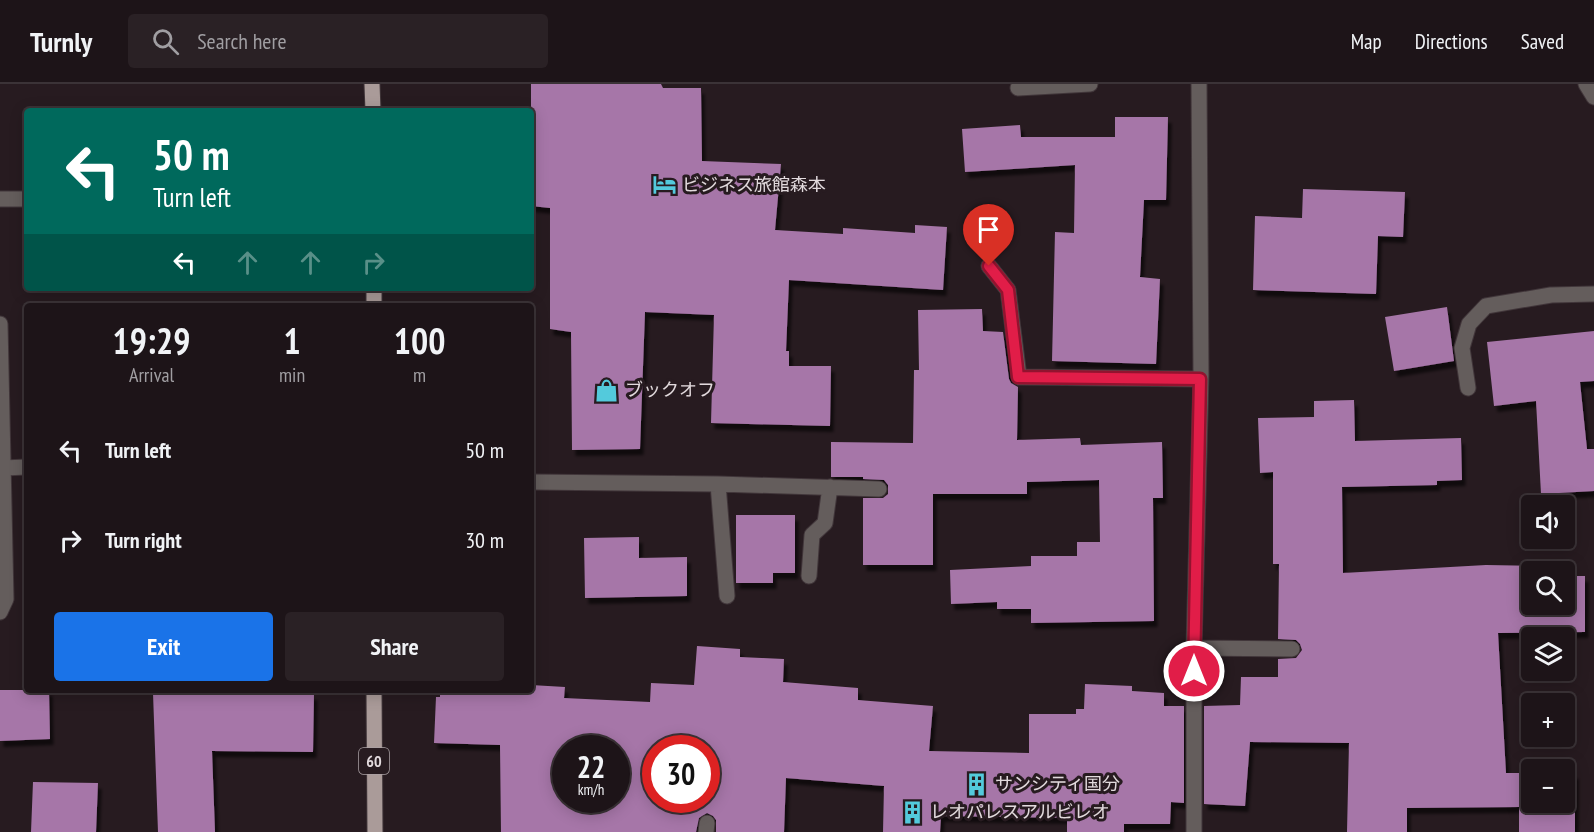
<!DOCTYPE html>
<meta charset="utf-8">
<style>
body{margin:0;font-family:"PT Sans Narrow","Noto Sans JP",sans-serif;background:#2a2125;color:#f1f3f6;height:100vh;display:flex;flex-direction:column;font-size:22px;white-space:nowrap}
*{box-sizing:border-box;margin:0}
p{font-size:20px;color:#a09ea2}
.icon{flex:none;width:33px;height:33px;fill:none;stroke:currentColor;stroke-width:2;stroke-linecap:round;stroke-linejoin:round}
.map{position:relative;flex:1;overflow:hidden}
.sheet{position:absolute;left:24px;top:219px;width:510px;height:390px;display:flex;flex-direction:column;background:#1d1418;border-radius:6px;box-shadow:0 3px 15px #0003,0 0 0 2px #3b3337}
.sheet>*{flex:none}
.banner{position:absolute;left:24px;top:24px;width:510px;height:183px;border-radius:6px;box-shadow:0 3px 15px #0003,0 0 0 2px #3b3337;background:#00695c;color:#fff;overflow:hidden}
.buttons{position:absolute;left:1521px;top:411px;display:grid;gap:12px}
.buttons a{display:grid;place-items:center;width:54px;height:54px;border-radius:6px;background:#1d1418;box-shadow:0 3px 15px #0003,0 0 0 2px #3b3337;font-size:30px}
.speed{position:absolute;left:552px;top:651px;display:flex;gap:12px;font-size:30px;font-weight:700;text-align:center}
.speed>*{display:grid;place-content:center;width:78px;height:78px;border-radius:50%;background:#1d1418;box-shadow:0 3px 15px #0003,0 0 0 2px #3b3337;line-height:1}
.speed small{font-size:15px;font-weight:400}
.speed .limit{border:9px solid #d22;background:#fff;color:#111}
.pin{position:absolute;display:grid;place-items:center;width:51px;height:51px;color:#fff;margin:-62px -26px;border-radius:50% 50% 50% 0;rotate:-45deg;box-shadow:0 0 6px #0007}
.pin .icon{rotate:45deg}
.me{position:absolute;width:66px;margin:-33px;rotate:0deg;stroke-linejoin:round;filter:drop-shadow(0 0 4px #0008)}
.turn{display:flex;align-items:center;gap:21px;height:126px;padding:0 30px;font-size:27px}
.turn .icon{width:78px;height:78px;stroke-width:2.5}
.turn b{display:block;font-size:42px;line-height:51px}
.lanes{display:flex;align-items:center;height:57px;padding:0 30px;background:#0003;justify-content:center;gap:30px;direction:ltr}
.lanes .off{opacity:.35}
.eta{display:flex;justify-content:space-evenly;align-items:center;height:102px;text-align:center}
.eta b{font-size:36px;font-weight:700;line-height:42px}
.cta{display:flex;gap:12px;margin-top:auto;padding:12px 30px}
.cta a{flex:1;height:69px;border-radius:6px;background:#1a73e8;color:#fff;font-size:24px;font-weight:700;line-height:69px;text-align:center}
.cta a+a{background:#2a2125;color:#f1f3f6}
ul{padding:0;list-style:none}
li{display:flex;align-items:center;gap:18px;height:90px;padding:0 30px}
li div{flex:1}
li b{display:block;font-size:22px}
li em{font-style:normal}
header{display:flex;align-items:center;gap:36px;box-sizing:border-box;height:84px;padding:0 30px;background:#1d1418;border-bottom:2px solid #3b3337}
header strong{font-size:28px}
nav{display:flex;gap:33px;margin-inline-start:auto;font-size:21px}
.search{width:420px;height:54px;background:#2a2125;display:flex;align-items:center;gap:15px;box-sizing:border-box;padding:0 21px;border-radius:6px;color:#a09ea2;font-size:22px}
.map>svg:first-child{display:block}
</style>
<header>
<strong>Turnly</strong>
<div class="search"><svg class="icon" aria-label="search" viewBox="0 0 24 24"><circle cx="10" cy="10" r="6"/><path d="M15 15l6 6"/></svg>Search here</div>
<nav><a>Map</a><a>Directions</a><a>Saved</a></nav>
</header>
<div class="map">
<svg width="1594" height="748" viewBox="0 0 1594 748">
<defs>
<filter id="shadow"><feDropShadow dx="3.5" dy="6" stdDeviation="1.5" flood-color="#0009"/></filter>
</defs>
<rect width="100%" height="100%" fill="#271b20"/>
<path fill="#a676a8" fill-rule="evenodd" filter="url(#shadow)" d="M531 0H661L663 4H701L702 77 781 80 775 146 843 150V144L915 149V141L947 143 943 206 789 196 786 267H789V282H831L830 342 711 339 714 231 645 228 640 365 572 366 571 248 550 245V124L531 122Z
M1115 33H1168L1166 116H1144L1140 193 1160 195 1156 280 1052 277 1055 148 1074 149 1075 81 965 88 962 45 1020 41 1021 53H1115Z
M1303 105 1405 108 1403 153 1378 152 1376 210 1253 206 1255 132 1302 134Z
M1447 223 1454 277 1394 287 1385 233Z
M982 225 983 247 1003 248 1009 295 1011 299 1018 303 1017 356 1080 354 1081 361 1162 358 1163 414H1153L1154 537 1031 539V525H997V518L951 520 950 486 1031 482V472H1077V458H1100L1099 396 1027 398V410H933V481H863V414H883L888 410V401L884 396 863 395V393H831V358L913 359 914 286H919L918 226Z
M1594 247V297L1580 298 1587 365H1594V407L1541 410 1536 317 1494 322 1487 258Z
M1354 316 1355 357 1461 354 1462 396 1437 397V401L1342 403 1343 489 1486 481 1543 482V488H1532V520H1564V492H1585V548L1498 549 1506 689H1532V718H1564V689H1575V748H1519V723L1407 724V748H1347L1349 659 1250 658 1245 722 1204 720V622L1240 621 1241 593H1278V575L1296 574 1302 566 1300 560 1296 556 1278 555 1279 480H1273V388L1260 389 1258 334 1314 333V317Z
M736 431H795V489H773V499H736Z
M639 453V474L687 473V512L585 514 584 454Z
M697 562 740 565V573L784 575 783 598 858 604V616L933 622 929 667 1029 669V630H1076V625H1084L1085 600 1132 602V607L1164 609V622H1184V719L1171 718 1170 740H1124V748H1067V734L941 732 940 748H883L884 702 786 694 784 748H716V736L713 732 707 729 699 734 696 748H501L500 661 434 659 436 613H440V606H531V601L565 603 564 614 650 618 651 599 694 601ZM566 664H616V716H566ZM656 664H706V716H656Z
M0 606H49L50 655 0 657Z
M153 609 314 610 313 668 212 667 215 748H158Z
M33 698 98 699 96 748H31Z"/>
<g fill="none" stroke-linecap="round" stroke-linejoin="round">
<defs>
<path id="minor" d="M1586 0 1594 13
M1018 4 1090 0
M0 115H27
M989 182 1008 206 1019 293 1200 295
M0 240 6 515 0 528
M1468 304 1462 264 1469 240 1486 222 1551 211 1594 210
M3 384 27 383
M531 398 718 400 879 405
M718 400 727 512
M809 492 812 451 825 439 830 403
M1194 564 1292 565
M706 748 707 739
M1194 748V564L1201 290 1199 0"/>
<path id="major" d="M372 0 373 27
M374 222V204
M374 606 375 748"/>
</defs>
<use href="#minor" stroke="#41363a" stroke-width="17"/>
<use href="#major" stroke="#41363a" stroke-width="17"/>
<use href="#minor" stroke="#645d5c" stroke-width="15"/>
<use href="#major" stroke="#aa9b99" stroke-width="15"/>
</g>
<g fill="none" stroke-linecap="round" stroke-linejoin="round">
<defs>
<path id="route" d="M989 182 1008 206 1018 293 1200 295 1194 587"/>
</defs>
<use href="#route" stroke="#92132f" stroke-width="15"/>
<use href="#route" stroke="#e11d48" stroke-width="10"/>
</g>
<defs>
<symbol id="hotel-bare" viewBox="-9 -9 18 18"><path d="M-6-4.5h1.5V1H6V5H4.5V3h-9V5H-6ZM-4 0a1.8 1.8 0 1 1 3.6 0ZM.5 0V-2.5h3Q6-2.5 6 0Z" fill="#53cadc" stroke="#271b20" stroke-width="2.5" paint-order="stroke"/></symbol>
<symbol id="shop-bare" viewBox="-9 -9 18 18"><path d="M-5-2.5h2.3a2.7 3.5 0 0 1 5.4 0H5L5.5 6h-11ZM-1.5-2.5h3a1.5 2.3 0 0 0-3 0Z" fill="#53cadc" stroke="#271b20" stroke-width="2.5" paint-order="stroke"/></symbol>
<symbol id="building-bare" viewBox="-9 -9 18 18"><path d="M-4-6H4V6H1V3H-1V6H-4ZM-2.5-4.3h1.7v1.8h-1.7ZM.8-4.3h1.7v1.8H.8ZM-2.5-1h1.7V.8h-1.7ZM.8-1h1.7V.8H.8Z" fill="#53cadc" stroke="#271b20" stroke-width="2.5" paint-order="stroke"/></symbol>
</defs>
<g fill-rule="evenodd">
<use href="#hotel-bare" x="648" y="84" width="33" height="33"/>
<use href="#shop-bare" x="590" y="290" width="33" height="33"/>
<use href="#building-bare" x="960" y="684" width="33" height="33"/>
<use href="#building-bare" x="896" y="712" width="33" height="33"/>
</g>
<g text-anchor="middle" stroke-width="6" stroke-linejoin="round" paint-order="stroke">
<rect fill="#271b20" stroke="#aaa1a4" stroke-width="1.5" x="359" y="664" width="30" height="26" rx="4.5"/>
<g font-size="16" font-weight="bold" fill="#e2dadd">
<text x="374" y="683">60</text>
</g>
<g font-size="18" fill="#e2dadd" stroke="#271b20" text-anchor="start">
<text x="682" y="107">ビジネス旅館森本</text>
<text x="625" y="312">ブックオフ</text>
<text x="995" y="706">サンシティ国分</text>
<text x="930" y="734">レオパレスアルビレオ</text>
</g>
</g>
</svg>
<div class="buttons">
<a><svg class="icon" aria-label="sound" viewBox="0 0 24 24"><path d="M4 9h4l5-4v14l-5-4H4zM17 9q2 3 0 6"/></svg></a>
<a><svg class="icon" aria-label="search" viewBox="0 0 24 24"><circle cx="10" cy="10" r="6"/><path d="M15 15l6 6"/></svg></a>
<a><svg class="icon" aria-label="layers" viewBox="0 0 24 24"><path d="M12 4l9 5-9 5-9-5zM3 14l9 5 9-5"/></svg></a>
<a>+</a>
<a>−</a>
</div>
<div class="speed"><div>22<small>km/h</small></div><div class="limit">30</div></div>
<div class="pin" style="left:989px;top:182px;background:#d93025"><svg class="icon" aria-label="arrive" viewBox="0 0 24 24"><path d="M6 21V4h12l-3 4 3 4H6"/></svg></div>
<svg class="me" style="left:1194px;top:587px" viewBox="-20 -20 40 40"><circle r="17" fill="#e11d48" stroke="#fff" stroke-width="3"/><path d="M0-11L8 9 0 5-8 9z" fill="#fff"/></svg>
<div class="banner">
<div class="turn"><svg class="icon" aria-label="left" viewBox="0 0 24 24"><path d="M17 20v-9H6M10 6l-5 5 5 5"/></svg><div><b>50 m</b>Turn left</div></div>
<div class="lanes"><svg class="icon" aria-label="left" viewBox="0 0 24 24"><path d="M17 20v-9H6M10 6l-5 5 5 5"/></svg><svg class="icon off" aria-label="ahead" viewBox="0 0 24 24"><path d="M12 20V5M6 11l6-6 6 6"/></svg><svg class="icon off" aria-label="ahead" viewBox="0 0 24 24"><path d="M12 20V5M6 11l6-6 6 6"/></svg><svg class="icon off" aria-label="right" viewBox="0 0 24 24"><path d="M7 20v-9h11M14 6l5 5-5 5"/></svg></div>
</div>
<section class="sheet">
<div class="eta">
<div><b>19:29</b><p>Arrival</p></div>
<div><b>1</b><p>min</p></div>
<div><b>100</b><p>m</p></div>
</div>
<ul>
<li><svg class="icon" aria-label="left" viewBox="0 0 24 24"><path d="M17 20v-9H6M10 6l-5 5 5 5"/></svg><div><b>Turn left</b></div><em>50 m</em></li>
<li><svg class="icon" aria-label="right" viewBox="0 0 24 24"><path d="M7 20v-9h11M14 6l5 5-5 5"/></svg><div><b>Turn right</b></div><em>30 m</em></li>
</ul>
<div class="cta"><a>Exit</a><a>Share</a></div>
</section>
</div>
